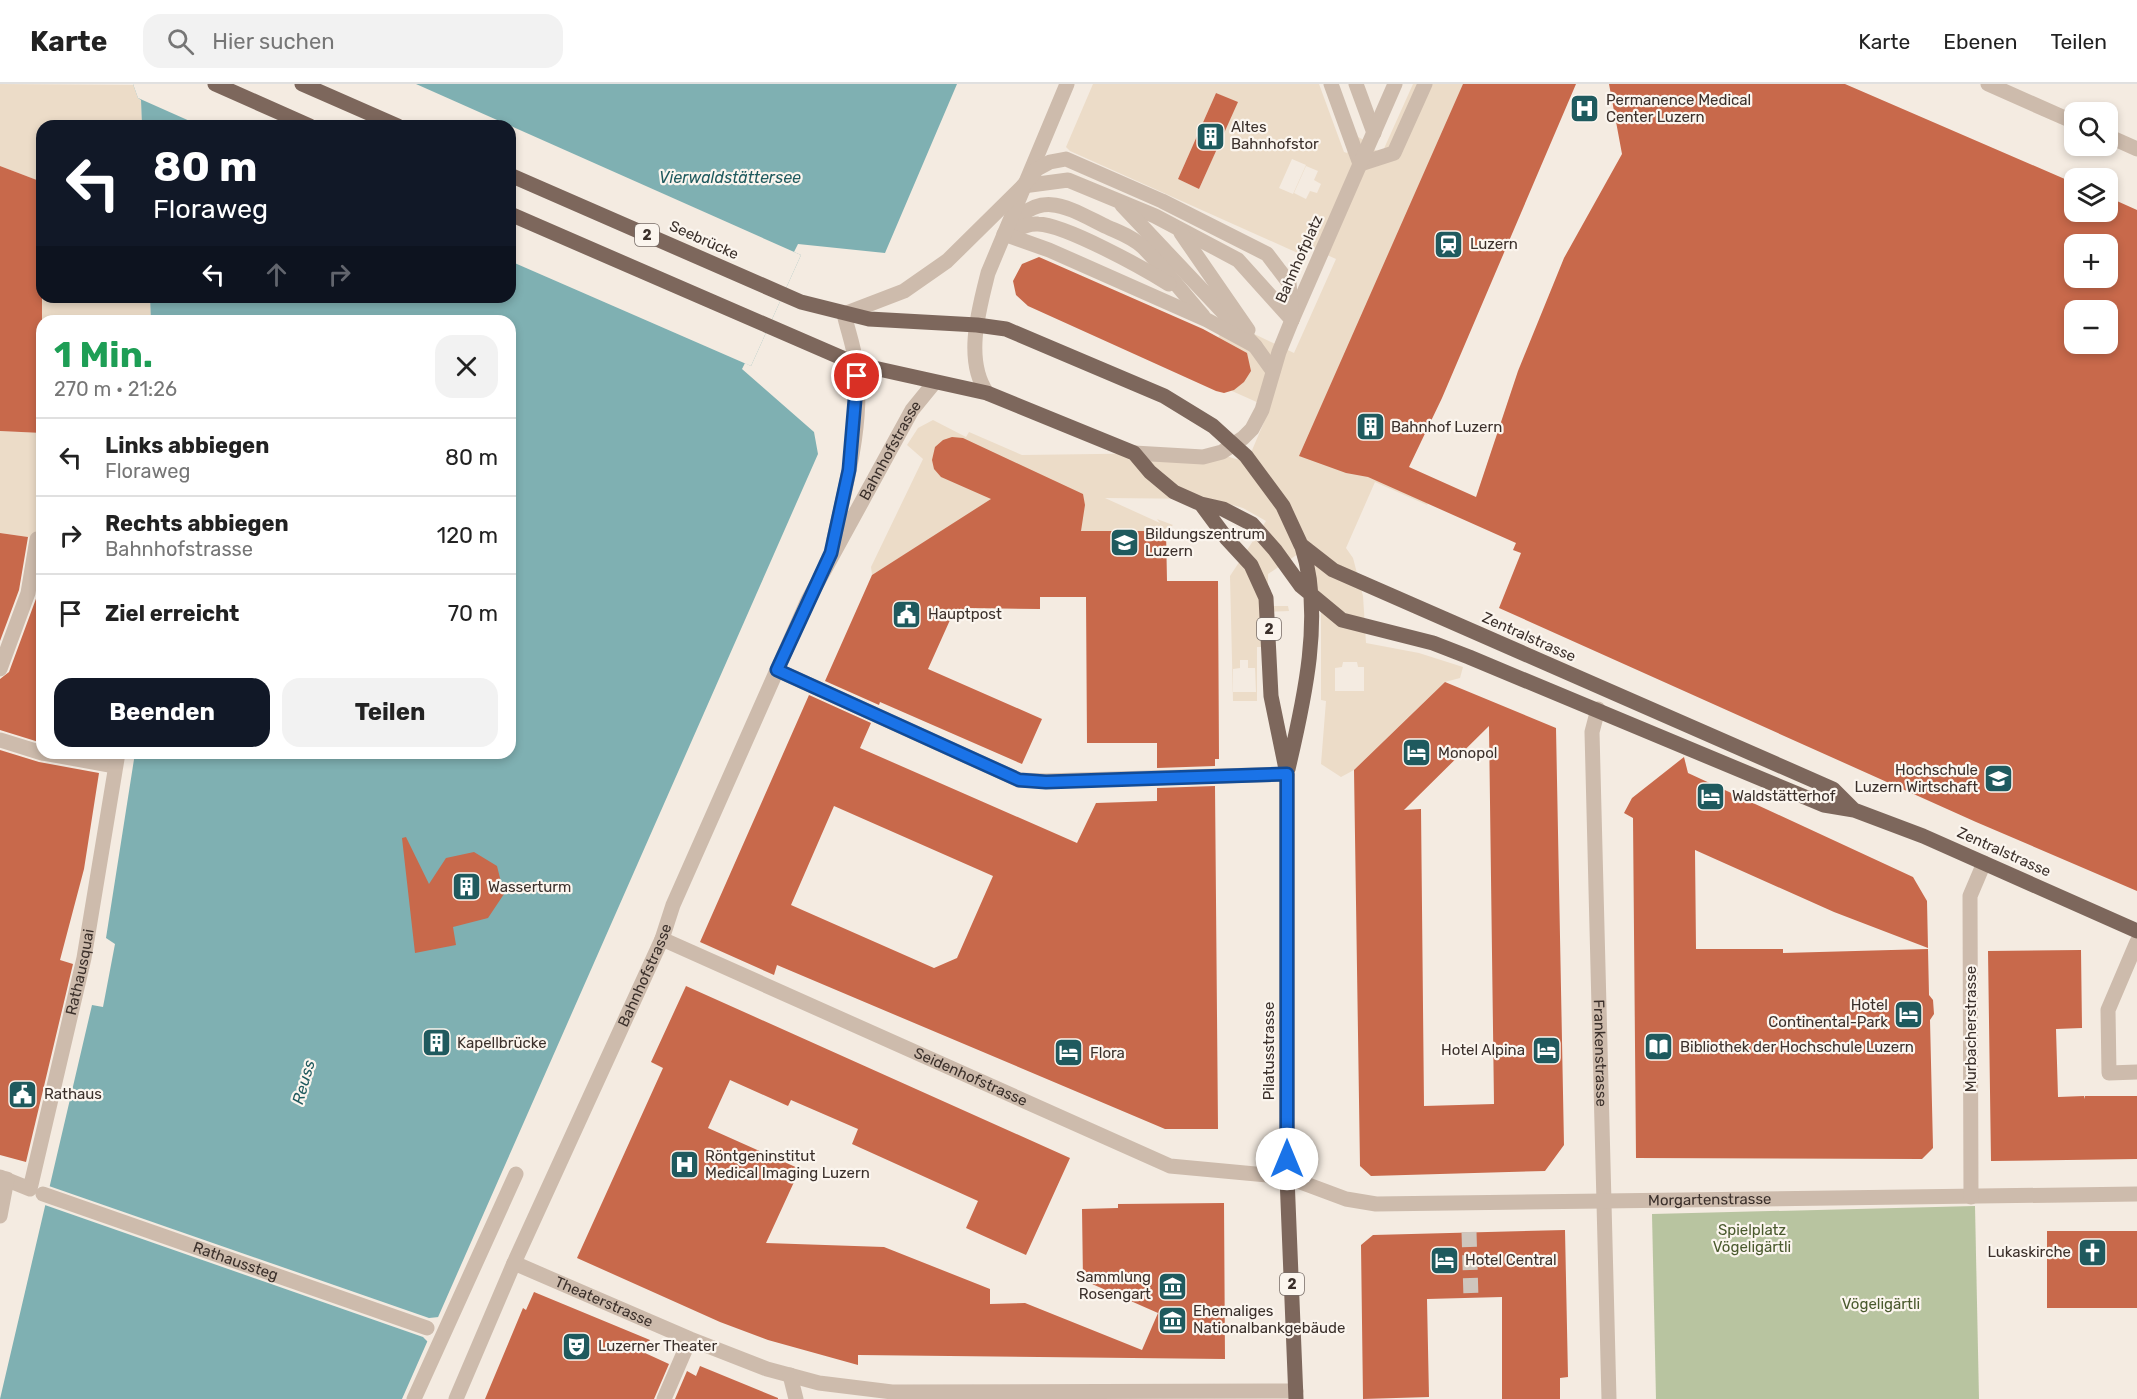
<!DOCTYPE html>
<html lang="de">
<meta charset="utf-8">
<style>
body{margin:0;font-family:Rubik,sans-serif;background:#f2f2f2;color:#222;height:100vh;display:flex;flex-direction:column;font-size:22px;white-space:nowrap}
*{box-sizing:border-box;margin:0}
p{font-size:20px;color:#767676}
.icon{flex:none;width:33px;height:33px;fill:none;stroke:currentColor;stroke-width:2;stroke-linecap:round;stroke-linejoin:round}
.map{position:relative;flex:1;overflow:hidden}
.panel{position:absolute;left:36px;top:231px;width:480px;height:444px;display:flex;flex-direction:column;background:#fff;border-radius:18px;box-shadow:0 3px 9px #0003}
.panel>*{flex:none}
.top-card{position:absolute;left:36px;top:36px;width:480px;height:183px;border-radius:18px;box-shadow:0 3px 9px #0003;background:#111827;color:#fff;overflow:hidden}
.fabs{position:absolute;left:2064px;top:18px;display:grid;gap:12px}
.fabs a{display:grid;place-items:center;width:54px;height:54px;border-radius:12px;background:#fff;box-shadow:0 3px 9px #0003;font-size:30px}
.pin{position:absolute;display:grid;place-items:center;width:51px;height:51px;color:#fff;margin:-26px;border:3px solid #fff;border-radius:50%;box-shadow:0 2px 6px #0007}
.me{position:absolute;width:66px;margin:-33px;rotate:0deg;stroke-linejoin:round;filter:drop-shadow(0 0 4px #0008)}
.turn{display:flex;align-items:center;gap:21px;height:126px;padding:0 18px;font-size:27px}
.turn .icon{width:78px;height:78px;stroke-width:2.5}
.turn b{display:block;font-size:42px;line-height:51px}
.lanes{display:flex;align-items:center;height:57px;padding:0 18px;background:#0003;justify-content:center;gap:30px;direction:ltr}
.lanes .off{opacity:.35}
.round{display:grid;place-items:center;flex:none;width:63px;height:63px;border-radius:18px;background:#f2f2f2}
.overview{display:flex;align-items:center;justify-content:space-between;height:102px;padding:0 18px}
h1{font-size:36px;font-weight:700;line-height:45px;color:#1e9e55}
.primary-button{display:flex;gap:12px;margin-top:auto;padding:12px 18px}
.primary-button a{flex:1;height:69px;border-radius:18px;background:#111827;color:#fff;font-size:24px;font-weight:700;line-height:69px;text-align:center}
.primary-button a+a{background:#f2f2f2;color:#222}
ul{padding:0;list-style:none}
li{display:flex;align-items:center;gap:18px;height:78px;padding:0 18px;border-top:2px solid #e0e0e0}
li div{flex:1}
li b{display:block;font-size:22px}
li em{font-style:normal}
header{display:flex;align-items:center;gap:36px;box-sizing:border-box;height:84px;padding:0 30px;background:#fff;border-bottom:2px solid #e0e0e0}
header strong{font-size:28px}
nav{display:flex;gap:33px;margin-inline-start:auto;font-size:21px}
.search{width:420px;height:54px;background:#f2f2f2;display:flex;align-items:center;gap:15px;box-sizing:border-box;padding:0 21px;border-radius:18px;color:#767676;font-size:22px}
.map>svg:first-child{display:block}
</style>
<header>
<strong>Karte</strong>
<div class="search"><svg class="icon" aria-label="search" viewBox="0 0 24 24"><circle cx="10" cy="10" r="6"/><path d="M15 15l6 6"/></svg>Hier suchen</div>
<nav><a>Karte</a><a>Ebenen</a><a>Teilen</a></nav>
</header>
<div class="map">
<svg width="2137" height="1315" viewBox="0 0 2137 1315">
<rect width="100%" height="100%" fill="#f4ebe1"/>
<path fill="#b8c4a0" d="M1975 1122 1979 1315H1656L1652 1130Z"/>
<path fill="#ecdcc8" fill-rule="evenodd" d="M0 0 134 1 138 14 141 16 142 42H42V98L0 82Z
M1093 0H1319L1344 68 1347 69 1356 52 1374 61 1373 65 1382 69 1413 0H1561L1393 384 1432 411 1427 421 1375 398 1346 464 1353 474 1363 512 1366 559 1419 569 1463 583 1460 594 1445 598 1354 686 1341 693 1321 680 1326 617 1321 616V528L1298 470 1268 490V522H1288L1289 527 1267 528 1268 563H1257V617H1233L1230 492 1266 437 1243 424 1212 415 1105 414 1160 439 1157 435 1173 441 1166 447 1065 448 961 435 872 491 871 483 923 375 907 361 918 344 933 336 966 353 969 348 1022 371 1172 369 1222 371 1247 378 1270 324 1232 307 1235 301 1215 260 1227 237 1294 269 1336 175 1305 161 1300 170 1070 67 1066 63ZM1216 9 1237 19 1199 105 1178 95ZM1292 75 1306 81 1293 110 1279 104ZM1306 82 1318 87 1314 96 1321 100 1317 109 1310 107 1306 115 1294 109ZM1240 576H1248V584H1255L1256 608H1233V585L1240 584ZM1343 578H1357L1358 583H1364V607H1335V584L1342 583Z
M42 213H150L151 237H42V225L35 219Z
M0 347 42 349V455L0 449Z"/>
<path fill="#7fb0b2" d="M133 0H957L885 169 798 160 794 168 801 171 751 282 745 279 742 285 814 348 818 370 402 1315H0L92 921 103 923 115 860 106 854 135 669H510V237H151L150 213H510V42H142L141 16 138 14Z"/>
<path fill="#f4ebe1" d="M133 0H416L801 171 751 282 510 177V42H201L138 14Z
M46 1101 429 1234 439 1233 428 1258 423 1253 42 1120Z"/>
<path fill="#c8694b" fill-rule="evenodd" d="M1463 0H1576L1442 314 1409 383 1476 413 1518 287 1564 174 1622 70 1609 0H1845L2074 99V128H2108V113L2137 126V807L1976 738 1499 524 1521 469 1513 466 1516 459 1368 393 1346 389 1299 372ZM2074 160H2108V194H2074ZM2074 226H2108V260H2074Z
M1216 9 1238 18 1199 105 1178 95Z
M0 82 42 98V349L0 347Z
M1039 173 1203 245 1247 269 1251 287 1244 298 1234 306 1224 309 1216 307 1028 222 1016 211 1013 197 1022 180Z
M952 353 963 354 1083 410 1085 421 1081 447H1166L1167 497H1218L1219 675H1215V682L1157 684V659H1087L1086 513H1040V525L969 524 950 536 928 585 1042 635 1022 680 880 618 879 621 825 597 872 491 991 415 941 393 934 385 932 376 935 363 943 356Z
M0 449 28 453 19 506 0 557Z
M42 484V659L0 646V595L9 588 37 512Z
M1445 598 1556 644 1564 1061 1545 1087 1371 1092 1360 1082 1354 686ZM1489 642 1494 1020 1424 1022 1421 725 1404 726Z
M809 611 871 639 860 664 1077 759 1096 719 1157 717V704L1215 702 1218 1045H1165L777 881 774 891 700 858ZM834 722 993 792 957 874 934 884 791 821Z
M0 666 39 678 99 689 84 785 60 876 73 880 26 1078 0 1071Z
M1684 673 1688 689 1913 793 1927 817 1928 864 1834 828 1695 766 1696 865H1783V869L1928 865 1929 911 1933 916 1934 930 1930 936 1933 1064 1922 1075 1636 1074 1633 734 1624 729 1632 714Z
M406 753 429 800 446 774 474 768 497 782 504 810 488 834 453 843 456 861 415 869 402 754Z
M2081 866 2082 944 2056 945 2058 1013 2084 1012V1015L2085 1012H2137V1075L1991 1077 1988 867Z
M686 902 1070 1074 1026 1171 966 1144 978 1117 852 1060 858 1045 791 1016 788 1022 730 996 708 1044 800 1085 766 1159 884 1163 990 1205V1220L1025 1219 1142 1266 1158 1229 1083 1196 1082 1125 1118 1124V1120L1224 1119 1225 1275 858 1271V1281L768 1256 720 1238 577 1174 663 984 651 978Z
M1565 1146 1568 1293 1560 1294V1315H1502V1213L1427 1215 1429 1313 1363 1315 1361 1161 1373 1151Z
M2047 1147H2137V1224H2047Z
M534 1208 650 1256 645 1269 669 1280 654 1315H485L523 1224 526 1226Z
M700 1282 778 1314V1315H675L687 1287 696 1292Z"/>
<g fill="none" stroke-linecap="round" stroke-linejoin="round">
<path stroke="#cfc6bd" stroke-width="15" stroke-dasharray="15 8" stroke-linecap="butt" d="M1469 1148 1471 1214"/>
<g stroke="#cdbbac" stroke-width="15">
<path d="M1331 0 1360 80"/>
<path d="M1356 0 1374 49"/>
<path d="M1988 0 2074 38"/>
<path d="M2108 52 2137 65"/>
<path d="M1360 80 1394 69 1425 0"/>
<path d="M1023 102 1068 96 1155 132 1238 176 1292 236"/>
<path d="M1122 121 1255 262 1273 287"/>
<path d="M1010 143C1040 105 1067 123 1103 141 1115 147 1132 152 1143 163 1164 184 1183 209 1203 232"/>
<path d="M1007 149C1017 145 1027 139 1038 140 1066 141 1143 184 1169 200"/>
<path d="M1181 149 1248 246"/>
<path d="M1004 150 1049 166 1207 236 1255 262"/>
<path d="M987 309C964 276 979 225 988 189L1067 0"/>
<path d="M1134 369 1203 373 1222 368 1243 354 1252 345 1262 326 1279 268 1292 236 1395 0"/>
<path d="M834 455C846 400 864 337 856 280 854 263 848 247 844 230L904 207 947 177 1023 102 1037 85 1050 78 1066 75 1162 117 1267 170 1289 199 1292 236"/>
<path d="M0 585 28 509 37 455"/>
<path d="M777 586 1019 696 1045 697 1287 690"/>
<path id="s1" d="M1598 625 1592 648 1609 1315"/>
<path d="M0 656 42 669"/>
<path d="M43 669 115 682"/>
<path id="s2" d="M662 855 1170 1082 1287 1093 1346 1115 1376 1120 2137 1110"/>
<path d="M2137 858 2108 926 2109 989 2137 988"/>
<path id="s3" d="M0 1093 30 1105 84 874 118 669"/>
<path id="s4" d="M43 1110 427 1244"/>
<path d="M1971 1113 1970 812 1984 779"/>
<path d="M0 1132 7 1095"/>
<path id="s5" d="M514 1179 690 1255 767 1285 819 1299 892 1308 1296 1307"/>
<path d="M790 1291 796 1315"/>
<path d="M414 1315 516 1090"/>
<path id="s6" d="M456 1315 514 1179 662 855 673 821 808 516 912 326 934 299"/>
<path d="M664 1315 686 1264"/>
</g>
<path stroke="#7d675c" stroke-width="15" d="M215 0 310 42
M302 0 398 42
M510 91 801 218 869 235 977 241 1006 245 1164 312 1213 342 1246 372 1283 422 1301 461 1333 486 1833 705 1854 726
M510 130 856 280 987 309 1134 369 1150 388 1174 408 1201 420 1223 425 1252 440 1275 466 1301 502 1342 536 1433 559 1469 573 1824 721 1854 726 1923 752 2137 847
M1201 420 1227 455 1251 481 1266 514 1271 612 1287 690V1093L1296 1315
M1288 685C1304 617 1324 530 1302 463"/>
</g>
<g fill="none" stroke-linecap="round" stroke-linejoin="round">
<defs>
<path id="route" d="M857 292 849 386 831 469 777 586 1019 696 1046 698 1287 690V1075"/>
</defs>
<use href="#route" stroke="#114b97" stroke-width="15"/>
<use href="#route" stroke="#1a73e8" stroke-width="10"/>
</g>
<defs>
<symbol id="hospital-square" viewBox="-11 -11 22 22"><rect x="-9" y="-9" width="18" height="18" rx="4" fill="#1f5a5e" stroke="#fbf5ee"/><path d="M-5-5h3v3.5h4V-5h3V5h-3V1.5h-4V5h-3Z" fill="#fff"/></symbol>
<symbol id="building-square" viewBox="-11 -11 22 22"><rect x="-9" y="-9" width="18" height="18" rx="4" fill="#1f5a5e" stroke="#fbf5ee"/><path d="M-4-6H4V6H1V3H-1V6H-4ZM-2.5-4.3h1.7v1.8h-1.7ZM.8-4.3h1.7v1.8H.8ZM-2.5-1h1.7V.8h-1.7ZM.8-1h1.7V.8H.8Z" fill="#fff"/></symbol>
<symbol id="station-square" viewBox="-11 -11 22 22"><rect x="-9" y="-9" width="18" height="18" rx="4" fill="#1f5a5e" stroke="#fbf5ee"/><path d="M-3-6H3Q5-6 5-4V2Q5 4 3 4L4.5 6H3L1.5 4h-3L-3 6H-4.5L-3 4Q-5 4-5 2V-4Q-5-6-3-6ZM-3.5-4v3h7v-3ZM-3.5 1v1.5H-2V1ZM2 1v1.5H3.5V1Z" fill="#fff"/></symbol>
<symbol id="school-square" viewBox="-11 -11 22 22"><rect x="-9" y="-9" width="18" height="18" rx="4" fill="#1f5a5e" stroke="#fbf5ee"/><path d="M0-5L7-2L0 1L-7-2ZM-4 1L0 2.5L4 1V4Q0 6-4 4Z" fill="#fff"/></symbol>
<symbol id="civic-square" viewBox="-11 -11 22 22"><rect x="-9" y="-9" width="18" height="18" rx="4" fill="#1f5a5e" stroke="#fbf5ee"/><path d="M-.6-6.5H3V-4.5H.6V-3L4-1V1h2V6H-6V1h2V-1L-.6-3ZM-1.2 2.5V6h2.4V2.5Z" fill="#fff"/></symbol>
<symbol id="hotel-square" viewBox="-11 -11 22 22"><rect x="-9" y="-9" width="18" height="18" rx="4" fill="#1f5a5e" stroke="#fbf5ee"/><path d="M-6-4.5h1.5V1H6V5H4.5V3h-9V5H-6ZM-4 0a1.8 1.8 0 1 1 3.6 0ZM.5 0V-2.5h3Q6-2.5 6 0Z" fill="#fff"/></symbol>
<symbol id="university-square" viewBox="-11 -11 22 22"><rect x="-9" y="-9" width="18" height="18" rx="4" fill="#1f5a5e" stroke="#fbf5ee"/><path d="M0-5L7-2L0 1L-7-2ZM-4 1L0 2.5L4 1V4Q0 6-4 4Z" fill="#fff"/></symbol>
<symbol id="library-square" viewBox="-11 -11 22 22"><rect x="-9" y="-9" width="18" height="18" rx="4" fill="#1f5a5e" stroke="#fbf5ee"/><path d="M-6-4Q-3-5.5-.7-3.5V5Q-3 3-6 4ZM6-4Q3-5.5 .7-3.5V5Q3 3 6 4Z" fill="#fff"/></symbol>
<symbol id="church-square" viewBox="-11 -11 22 22"><rect x="-9" y="-9" width="18" height="18" rx="4" fill="#1f5a5e" stroke="#fbf5ee"/><path d="M-1.2-6h2.4v3.5h3.3v2.4h-3.3V6h-2.4V-.1h-3.3v-2.4h3.3Z" fill="#fff"/></symbol>
<symbol id="museum-square" viewBox="-11 -11 22 22"><rect x="-9" y="-9" width="18" height="18" rx="4" fill="#1f5a5e" stroke="#fbf5ee"/><path d="M0-6L6-3V-2H-6V-3ZM-5-1h2V3h-2ZM-1-1h2V3h-2ZM3-1h2V3H3ZM-6 4H6V6H-6Z" fill="#fff"/></symbol>
<symbol id="theatre-square" viewBox="-11 -11 22 22"><rect x="-9" y="-9" width="18" height="18" rx="4" fill="#1f5a5e" stroke="#fbf5ee"/><path d="M-5-5.5Q0-4 5-5.5V0Q5 5 0 6Q-5 5-5 0ZM-3.3-2.5H-1v1.5H-3.3ZM1-2.5H3.3v1.5H1ZM-2.8 1Q0 5.5 2.8 1Z" fill="#fff"/></symbol>
</defs>
<g fill-rule="evenodd">
<use href="#hospital-square" x="1568" y="8" width="33" height="33"/>
<use href="#building-square" x="1194" y="36" width="33" height="33"/>
<use href="#station-square" x="1432" y="144" width="33" height="33"/>
<use href="#building-square" x="1354" y="326" width="33" height="33"/>
<use href="#school-square" x="1108" y="442" width="33" height="33"/>
<use href="#civic-square" x="890" y="514" width="33" height="33"/>
<use href="#hotel-square" x="1400" y="652" width="33" height="33"/>
<use href="#university-square" x="1982" y="678" width="33" height="33"/>
<use href="#hotel-square" x="1694" y="696" width="33" height="33"/>
<use href="#building-square" x="450" y="786" width="33" height="33"/>
<use href="#hotel-square" x="1892" y="914" width="33" height="33"/>
<use href="#building-square" x="420" y="942" width="33" height="33"/>
<use href="#library-square" x="1642" y="946" width="33" height="33"/>
<use href="#hotel-square" x="1530" y="950" width="33" height="33"/>
<use href="#hotel-square" x="1052" y="952" width="33" height="33"/>
<use href="#civic-square" x="6" y="994" width="33" height="33"/>
<use href="#hospital-square" x="668" y="1064" width="33" height="33"/>
<use href="#church-square" x="2076" y="1152" width="33" height="33"/>
<use href="#hotel-square" x="1428" y="1160" width="33" height="33"/>
<use href="#museum-square" x="1156" y="1186" width="33" height="33"/>
<use href="#museum-square" x="1156" y="1220" width="33" height="33"/>
<use href="#theatre-square" x="560" y="1246" width="33" height="33"/>
</g>
<g text-anchor="middle" stroke-width="4.5" stroke-linejoin="round" paint-order="stroke">
<g fill="#fbf5ee" stroke="#756b66" stroke-width="1.5">
<rect x="635" y="140" width="24" height="22" rx="4.5"/>
<rect x="1257" y="534" width="24" height="22" rx="4.5"/>
<rect x="1280" y="1189" width="24" height="22" rx="4.5"/>
</g>
<g font-size="14" font-weight="bold" fill="#3b302b">
<text x="647" y="156">2</text>
<text x="1269" y="550">2</text>
<text x="1292" y="1205">2</text>
</g>
<g font-size="15" fill="#3b302b" stroke="#fbf5ee" text-anchor="start">
<text x="1606" y="21">Permanence Medical<tspan x="1606" dy="17">Center Luzern</tspan></text>
<text x="1231" y="48">Altes<tspan x="1231" dy="17">Bahnhofstor</tspan></text>
<text x="1470" y="165">Luzern</text>
<text x="1391" y="348">Bahnhof Luzern</text>
<text x="1145" y="455">Bildungszentrum<tspan x="1145" dy="17">Luzern</tspan></text>
<text x="928" y="535">Hauptpost</text>
<text x="1438" y="674">Monopol</text>
<text x="1978" y="691" text-anchor="end">Hochschule<tspan x="1978" dy="17">Luzern Wirtschaft</tspan></text>
<text x="1732" y="717">Waldstätterhof</text>
<text x="488" y="808">Wasserturm</text>
<text x="1888" y="926" text-anchor="end">Hotel<tspan x="1888" dy="17">Continental-Park</tspan></text>
<text x="457" y="964">Kapellbrücke</text>
<text x="1680" y="968">Bibliothek der Hochschule Luzern</text>
<text x="1525" y="971" text-anchor="end">Hotel Alpina</text>
<text x="1090" y="974">Flora</text>
<text x="44" y="1015">Rathaus</text>
<text x="705" y="1077">Röntgeninstitut<tspan x="705" dy="17">Medical Imaging Luzern</tspan></text>
<text x="2071" y="1173" text-anchor="end">Lukaskirche</text>
<text x="1465" y="1181">Hotel Central</text>
<text x="1151" y="1198" text-anchor="end">Sammlung<tspan x="1151" dy="17">Rosengart</tspan></text>
<text x="1193" y="1232">Ehemaliges<tspan x="1193" dy="17">Nationalbankgebäude</tspan></text>
<text x="598" y="1267">Luzerner Theater</text>
</g>
<g font-size="15" fill="#3b302b" stroke="#fbf5ee">
<text transform="translate(704 156) rotate(24)" y="5">Seebrücke</text>
<text transform="translate(1299 175) rotate(-66)" y="5">Bahnhofplatz</text>
<text dy="5" stroke="none"><textPath href="#s6" startOffset="1044">Bahnhofstrasse</textPath></text>
<text transform="translate(1529 553) rotate(24)" y="5">Zentralstrasse</text>
<text transform="translate(2004 768) rotate(24)" y="5">Zentralstrasse</text>
<text dy="5" stroke="none"><textPath href="#s3" startOffset="255">Rathausquai</textPath></text>
<text dy="5" stroke="none"><textPath href="#s6" startOffset="464">Bahnhofstrasse</textPath></text>
<text transform="translate(1971 945) rotate(-90)" y="5">Murbacherstrasse</text>
<text transform="translate(1269 967) rotate(-90)" y="5">Pilatusstrasse</text>
<text dy="5" stroke="none"><textPath href="#s1" startOffset="345">Frankenstrasse</textPath></text>
<text dy="5" stroke="none"><textPath href="#s2" startOffset="338">Seidenhofstrasse</textPath></text>
<text dy="5" stroke="none"><textPath href="#s2" startOffset="1101">Morgartenstrasse</textPath></text>
<text dy="5" stroke="none"><textPath href="#s4" startOffset="204">Rathaussteg</textPath></text>
<text dy="5" stroke="none"><textPath href="#s5" startOffset="98">Theaterstrasse</textPath></text>
</g>
<g font-size="15" fill="#4a5a2e" stroke="#fbf5ee">
<text x="1752" y="1151">Spielplatz<tspan x="1752" dy="17">Vögeligärtli</tspan></text>
<text x="1881" y="1225">Vögeligärtli</text>
</g>
<g font-size="16" font-style="italic" fill="#1f5a5e" stroke="#fbf5ee">
<text x="730" y="99">Vierwaldstättersee</text>
<text transform="translate(303 998) rotate(-74)" y="6">Reuss</text>
</g>
</g>
</svg>
<div class="fabs">
<a><svg class="icon" aria-label="search" viewBox="0 0 24 24"><circle cx="10" cy="10" r="6"/><path d="M15 15l6 6"/></svg></a>
<a><svg class="icon" aria-label="layers" viewBox="0 0 24 24"><path d="M12 4l9 5-9 5-9-5zM3 14l9 5 9-5"/></svg></a>
<a>+</a>
<a>−</a>
</div>
<div class="pin" style="left:857px;top:292px;background:#d93025"><svg class="icon" aria-label="arrive" viewBox="0 0 24 24"><path d="M6 21V4h12l-3 4 3 4H6"/></svg></div>
<svg class="me" style="left:1287px;top:1075px" viewBox="-20 -20 40 40"><circle r="19" fill="#fff"/><path d="M0-13L10 11 0 6-10 11z" fill="#1a73e8"/></svg>
<div class="top-card">
<div class="turn"><svg class="icon" aria-label="left" viewBox="0 0 24 24"><path d="M17 20v-9H6M10 6l-5 5 5 5"/></svg><div><b>80 m</b>Floraweg</div></div>
<div class="lanes"><svg class="icon" aria-label="left" viewBox="0 0 24 24"><path d="M17 20v-9H6M10 6l-5 5 5 5"/></svg><svg class="icon off" aria-label="ahead" viewBox="0 0 24 24"><path d="M12 20V5M6 11l6-6 6 6"/></svg><svg class="icon off" aria-label="right" viewBox="0 0 24 24"><path d="M7 20v-9h11M14 6l5 5-5 5"/></svg></div>
</div>
<section class="panel">
<div class="overview"><div><h1>1 Min.</h1><p>270 m · 21:26</p></div><a class="round"><svg class="icon" aria-label="close" viewBox="0 0 24 24"><path d="M6 6l12 12M18 6L6 18"/></svg></a></div>
<ul>
<li><svg class="icon" aria-label="left" viewBox="0 0 24 24"><path d="M17 20v-9H6M10 6l-5 5 5 5"/></svg><div><b>Links abbiegen</b><p>Floraweg</p></div><em>80 m</em></li>
<li><svg class="icon" aria-label="right" viewBox="0 0 24 24"><path d="M7 20v-9h11M14 6l5 5-5 5"/></svg><div><b>Rechts abbiegen</b><p>Bahnhofstrasse</p></div><em>120 m</em></li>
<li><svg class="icon" aria-label="arrive" viewBox="0 0 24 24"><path d="M6 21V4h12l-3 4 3 4H6"/></svg><div><b>Ziel erreicht</b></div><em>70 m</em></li>
</ul>
<div class="primary-button"><a>Beenden</a><a>Teilen</a></div>
</section>
</div>
